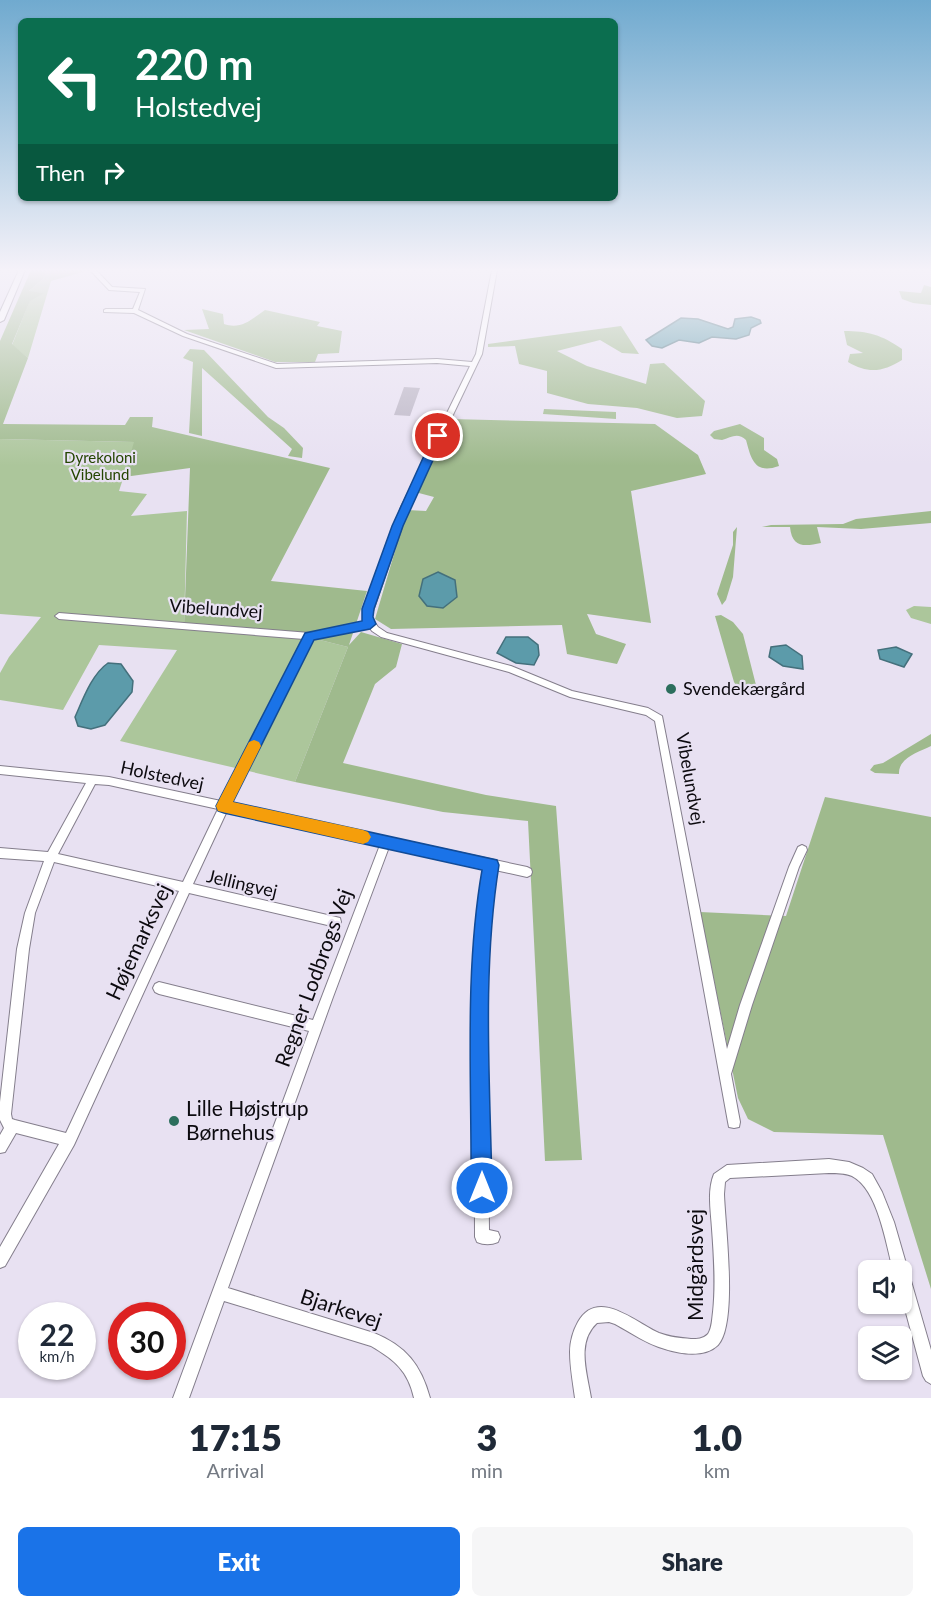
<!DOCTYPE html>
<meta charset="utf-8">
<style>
body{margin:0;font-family:Lato,sans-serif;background:#f6f6f7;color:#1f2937;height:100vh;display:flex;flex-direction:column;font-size:22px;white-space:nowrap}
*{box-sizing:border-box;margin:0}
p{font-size:20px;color:#747a83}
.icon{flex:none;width:33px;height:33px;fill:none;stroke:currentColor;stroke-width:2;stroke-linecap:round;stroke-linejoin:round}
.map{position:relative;height:1398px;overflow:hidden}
.side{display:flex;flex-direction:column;background:#fff;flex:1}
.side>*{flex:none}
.top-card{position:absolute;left:18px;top:18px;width:600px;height:183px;border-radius:9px;box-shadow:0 2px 4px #0004;background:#0b6e4f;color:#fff;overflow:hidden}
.tools{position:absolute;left:858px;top:1260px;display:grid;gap:12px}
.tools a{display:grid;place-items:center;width:54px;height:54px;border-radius:9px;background:#fff;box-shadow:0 2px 4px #0004;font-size:30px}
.speed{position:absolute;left:18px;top:1302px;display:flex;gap:12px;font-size:30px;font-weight:700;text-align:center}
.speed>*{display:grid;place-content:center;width:78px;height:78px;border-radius:50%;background:#fff;box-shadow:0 2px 4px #0004;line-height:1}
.speed small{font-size:15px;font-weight:400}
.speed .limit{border:9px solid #d22;background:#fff;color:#111}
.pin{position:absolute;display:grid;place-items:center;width:51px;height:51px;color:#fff;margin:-26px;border:3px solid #fff;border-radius:50%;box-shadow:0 2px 6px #0007}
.me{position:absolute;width:66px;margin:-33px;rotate:0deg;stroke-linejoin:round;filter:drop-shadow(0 0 4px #0008)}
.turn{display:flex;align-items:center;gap:21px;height:126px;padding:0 18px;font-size:27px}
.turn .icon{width:78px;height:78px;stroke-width:2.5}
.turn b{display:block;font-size:42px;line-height:51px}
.then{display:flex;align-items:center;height:57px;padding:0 18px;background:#0003;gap:12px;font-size:22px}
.eta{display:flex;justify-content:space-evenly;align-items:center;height:102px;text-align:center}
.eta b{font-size:36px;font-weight:800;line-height:42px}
.action{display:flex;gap:12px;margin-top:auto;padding:12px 18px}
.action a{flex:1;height:69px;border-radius:9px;background:#1a73e8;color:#fff;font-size:24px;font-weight:800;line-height:69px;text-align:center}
.action a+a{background:#f6f6f7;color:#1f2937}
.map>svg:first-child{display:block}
</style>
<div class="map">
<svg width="931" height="1398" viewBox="0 0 931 1398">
<rect width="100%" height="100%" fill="#e8e1f2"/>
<path fill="#acc69b" d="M47 270H90L51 281 28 358 12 345 30 300 43 293 28 292 43 279Z
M0 439 135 442 119 491 147 494 131 516 187 511 184 626 296 634 348 647 295 782 120 741 177 650 99 645 63 710 0 700V673L9 657 41 617 0 614Z
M914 606 931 607V624L911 618 906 610Z"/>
<path fill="#9fba8d" d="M31 270H47L43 279 29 291 44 293 30 301 12 344 28 358 3 424 125 425 130 417H153L152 427 330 468 271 581 367 591 349 645 361 632 402 644 396 667 375 684 343 763 486 795 556 806 582 1160 545 1161 528 821 443 812 295 782 348 647 296 634 184 626 190 468 124 477 134 442 0 439V341Z
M924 285 931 287V305L913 303 902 299 899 291 921 293Z
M202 309 223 314 224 324C241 330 252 319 265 310L320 322 317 326 342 331 339 353 318 354 315 362H275L184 330 209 329Z
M621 326 639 354 622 353 600 340 557 351 587 366 646 384 650 364 664 363 705 401 702 416 677 418 637 408 588 404 547 393V371L519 364 515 346 488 347V344Z
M844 331C868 331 882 335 902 349V360C883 372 868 374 848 362L850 354 863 353 847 345Z
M190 349 204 350 268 417 284 428 303 448 302 458 288 456 292 449 202 368V436L189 433 193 362 183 358Z
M544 409 616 412V419L543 414Z
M451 419 655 424 698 455 706 474 631 491 651 623 587 614 596 634 626 644 617 664 567 654 562 625 391 629 375 619 407 510 426 511 434 497 415 492Z
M740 424 764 438V450L777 459 779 466C754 475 751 458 746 440 738 432 731 437 722 440L714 439 710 435 714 431Z
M931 511V523L861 529 817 527 821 543C803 547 792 547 790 527H762L771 525 843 524 856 519Z
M737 527 733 577 726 600 722 605 717 594 733 545V532Z
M721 615 733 622 743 634 757 689C746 691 740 693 734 682L715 616Z
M931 734V746C919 752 898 758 899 774L875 773 870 770 874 765 883 763Z
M825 797 931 817V1289L883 1135 774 1132 748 1119 738 1098 700 912 786 916Z"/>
<path fill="#5c9baa" stroke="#44707c" stroke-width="1.5" d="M751 317 760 320 761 323 751 328 749 335 736 339 712 337 699 343 679 340 662 348 652 346 646 340 681 318 698 319 728 329 733 327 735 319Z
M438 572 455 580 457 597 443 608 427 606 419 596 423 579Z
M506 637H528L538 645 539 655 534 665 516 663 497 653Z
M786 645 802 656 803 669 783 666 769 657 771 647Z
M896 647 912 654 904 667 880 659 878 650Z
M108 663 121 664 133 681 132 692 105 725 91 729 78 726 75 717C83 699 92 674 108 663Z"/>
<path fill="#bbb5c5" d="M404 387 420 388 410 416 394 415Z"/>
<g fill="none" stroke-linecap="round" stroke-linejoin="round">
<defs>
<path id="street" d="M90 270H96L112 287 145 289 138 310 187 334 277 364 437 359 472 362 476 354 492 270H497L482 354 409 507 371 617 378 627 387 633 511 666 572 691 648 708 662 716 727 1049 740 1005 789 867 798 847 802 845 806 847 807 850 799 867 752 1005 731 1074 740 1122 739 1127 734 1128 729 1127 728 1122 655 721 646 715 570 697 509 672 381 637 372 631 369 627 313 638 230 803 527 867 531 869 532 872 531 875 527 877 495 870 488 912 486 964 489 1230 498 1232 500 1237 498 1242C491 1245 484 1245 477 1242L475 1237 474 964 478 912 485 868 389 847 333 997 228 1288 374 1333C406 1346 421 1365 430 1398H414C408 1371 395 1360 371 1346L224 1301 189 1398H173L309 1031 159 994 155 992 153 988 155 984 159 982 313 1020 380 845 227 811 193 884 336 917 340 918 341 922 340 926 336 927 189 893 74 1145 5 1266 0 1268V1247L59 1144 16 1133 5 1152 0 1153V1135L4 1128 0 1120V1102L17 949 25 913 44 861 0 858V848L48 852 86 783 0 774V766L109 777 221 801 304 639 59 619 55 616 59 613 310 633 366 622 363 617 401 507 470 366 437 363 276 368 183 336 134 313 104 312V310L106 309H133L140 292 109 290ZM95 784 109 785 218 809 183 882 58 854ZM54 862 179 891 66 1133 15 1120 12 1119 11 1114 29 949 35 913Z
M829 1159 849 1162 863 1168 872 1174 882 1192 894 1222 931 1350V1384L926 1381 923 1376 902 1298V1270H893C886 1244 878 1189 852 1176 845 1173 837 1173 829 1173L730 1178 725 1182 724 1194C725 1225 738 1323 718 1345 705 1358 680 1354 665 1349 646 1344 632 1333 615 1324L609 1322 597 1323C576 1342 587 1373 591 1398H575C573 1383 570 1367 570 1352 570 1342 573 1331 578 1322 598 1287 636 1323 659 1333 669 1337 680 1338 691 1339 697 1339 703 1339 708 1334 712 1328 712 1319 713 1312 716 1285 714 1256 712 1229 711 1211 707 1191 714 1174L727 1165Z"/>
<path id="secondary" d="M19 270H25L4 320 0 322V312Z"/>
</defs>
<use href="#street" stroke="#847e8c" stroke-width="2"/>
<use href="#secondary" stroke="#847e8c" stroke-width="2"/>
<use href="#street" fill="#fff" fill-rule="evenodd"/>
<use href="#secondary" fill="#fff" fill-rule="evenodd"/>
</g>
<linearGradient id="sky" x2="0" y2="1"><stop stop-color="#70aacf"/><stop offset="0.58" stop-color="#f5f2f9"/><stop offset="1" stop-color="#f5f2f9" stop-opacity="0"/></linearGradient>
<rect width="931" height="466" fill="url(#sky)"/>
<path fill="#1a73e8" stroke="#114b97" stroke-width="1.5" d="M438 433 444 436 403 526 374 609 373 617 376 624 370 629 314 640 233 802 497 860 499 865C482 971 490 1080 492 1188L489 1195 482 1198 474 1195 471 1188C472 1082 464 974 482 870L224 813 218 811 216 806 305 633 362 621V609L392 526 433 436Z"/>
<path fill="#f59e0b" d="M254 740 259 742 261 746 233 802 363 830 368 832 371 837 368 842 363 844 218 811 216 806 218 802 249 742Z"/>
<g fill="#2c6e5d" stroke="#e8e1f2" stroke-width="2">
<circle cx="671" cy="689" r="6"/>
<circle cx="174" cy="1121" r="6"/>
</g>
<g text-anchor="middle" stroke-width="4.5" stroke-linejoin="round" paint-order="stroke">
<g font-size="15" fill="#244501" stroke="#e8e1f2">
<text x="100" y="463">Dyrekoloni<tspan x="100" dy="17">Vibelund</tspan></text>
</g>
<g font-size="18" fill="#0c0a0f" stroke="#e8e1f2">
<text transform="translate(216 609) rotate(4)" y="6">Vibelundvej</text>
<text transform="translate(162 776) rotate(12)" y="6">Holstedvej</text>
<text transform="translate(690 779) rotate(80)" y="6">Vibelundvej</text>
<text transform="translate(242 884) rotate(13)" y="6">Jellingvej</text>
</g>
<g font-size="18" fill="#0c0a0f" stroke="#e8e1f2" text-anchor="start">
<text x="683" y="695">Svendekærgård</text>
</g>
<g font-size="21" fill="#0c0a0f" stroke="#e8e1f2">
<text transform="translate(139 942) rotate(-65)" y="7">Højemarksvej</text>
<text transform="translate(314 978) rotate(-70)" y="7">Regner Lodbrogs Vej</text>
<text transform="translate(696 1265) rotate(-90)" y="7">Midgårdsvej</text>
<text transform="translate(341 1309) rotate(18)" y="7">Bjarkevej</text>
</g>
<g font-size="21" fill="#0c0a0f" stroke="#e8e1f2" text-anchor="start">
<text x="186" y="1116">Lille Højstrup<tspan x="186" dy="24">Børnehus</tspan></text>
</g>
</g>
</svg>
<div class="tools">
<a><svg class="icon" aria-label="sound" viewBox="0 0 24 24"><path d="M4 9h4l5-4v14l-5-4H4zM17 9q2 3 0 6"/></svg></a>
<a><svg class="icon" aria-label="layers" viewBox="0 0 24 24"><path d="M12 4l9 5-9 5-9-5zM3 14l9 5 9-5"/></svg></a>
</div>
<div class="speed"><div>22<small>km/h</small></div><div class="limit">30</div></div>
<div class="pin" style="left:438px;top:436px;background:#d93025"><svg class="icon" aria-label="arrive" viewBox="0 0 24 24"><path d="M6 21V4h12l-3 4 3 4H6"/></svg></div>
<svg class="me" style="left:482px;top:1188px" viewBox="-20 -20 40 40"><circle r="17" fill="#1a73e8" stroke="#fff" stroke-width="3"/><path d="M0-11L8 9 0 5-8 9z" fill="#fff"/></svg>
<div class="top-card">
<div class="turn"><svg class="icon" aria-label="left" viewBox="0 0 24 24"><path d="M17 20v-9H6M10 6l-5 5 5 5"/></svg><div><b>220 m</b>Holstedvej</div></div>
<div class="then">Then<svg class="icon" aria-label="right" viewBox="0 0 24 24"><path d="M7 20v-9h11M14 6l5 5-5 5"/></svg></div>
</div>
</div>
<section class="side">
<div class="eta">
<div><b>17:15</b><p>Arrival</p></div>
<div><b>3</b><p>min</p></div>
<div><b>1.0</b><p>km</p></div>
</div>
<div class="action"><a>Exit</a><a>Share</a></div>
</section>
